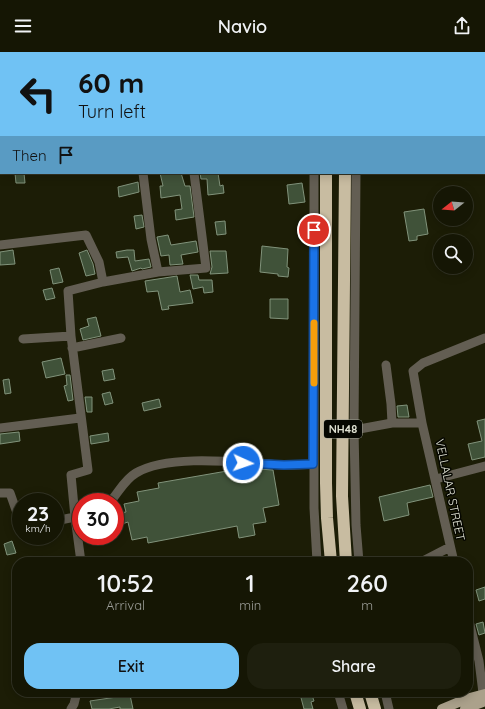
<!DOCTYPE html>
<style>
body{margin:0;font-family:Quicksand,sans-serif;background:#1e1f0e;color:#f1f3f6;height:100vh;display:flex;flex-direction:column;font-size:15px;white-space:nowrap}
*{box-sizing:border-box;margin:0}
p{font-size:13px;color:#9d9f9a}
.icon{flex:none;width:22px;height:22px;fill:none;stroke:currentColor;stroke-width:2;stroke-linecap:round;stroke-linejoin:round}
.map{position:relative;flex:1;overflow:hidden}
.drawer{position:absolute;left:12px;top:505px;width:461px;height:140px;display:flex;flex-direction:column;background:#151604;border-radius:16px;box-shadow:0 2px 10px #0003,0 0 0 1px #343526}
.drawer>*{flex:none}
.hud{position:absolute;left:0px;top:0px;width:485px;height:122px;box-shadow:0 2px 10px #0003,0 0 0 1px #343526;background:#70c2f4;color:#111;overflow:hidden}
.needle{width:26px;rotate:253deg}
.buttons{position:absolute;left:433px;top:134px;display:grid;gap:8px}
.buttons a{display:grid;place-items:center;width:40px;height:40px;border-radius:50%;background:#151604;box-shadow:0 2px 10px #0003,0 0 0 1px #343526;font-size:20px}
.speed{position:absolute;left:12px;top:441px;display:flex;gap:8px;font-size:20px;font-weight:700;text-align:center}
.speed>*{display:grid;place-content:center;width:52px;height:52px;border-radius:50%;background:#151604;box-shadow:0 2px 10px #0003,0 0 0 1px #343526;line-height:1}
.speed small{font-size:10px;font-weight:400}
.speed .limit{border:6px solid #d22;background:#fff;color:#111}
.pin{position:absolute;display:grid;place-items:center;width:34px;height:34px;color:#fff;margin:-17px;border:2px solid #fff;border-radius:50%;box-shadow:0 1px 4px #0007}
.me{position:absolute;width:44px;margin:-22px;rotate:93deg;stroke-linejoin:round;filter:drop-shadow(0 0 3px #0008)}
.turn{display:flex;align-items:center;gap:14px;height:84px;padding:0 12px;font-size:18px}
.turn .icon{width:52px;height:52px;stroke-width:2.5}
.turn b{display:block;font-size:28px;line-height:34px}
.then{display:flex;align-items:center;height:38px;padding:0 12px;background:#0003;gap:8px;font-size:15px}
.eta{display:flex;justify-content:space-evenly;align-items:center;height:68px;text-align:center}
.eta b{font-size:24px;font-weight:600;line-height:28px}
.action{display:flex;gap:8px;margin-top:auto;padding:8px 12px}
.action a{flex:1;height:46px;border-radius:16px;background:#70c2f4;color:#111;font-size:16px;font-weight:600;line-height:46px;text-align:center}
.action a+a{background:#1e1f0e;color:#f1f3f6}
header{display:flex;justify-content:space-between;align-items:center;height:52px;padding:0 12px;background:#151604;font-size:18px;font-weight:600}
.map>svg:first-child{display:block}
</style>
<header><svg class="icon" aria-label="menu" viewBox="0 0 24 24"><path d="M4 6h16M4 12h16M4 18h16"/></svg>Navio<svg class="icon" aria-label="share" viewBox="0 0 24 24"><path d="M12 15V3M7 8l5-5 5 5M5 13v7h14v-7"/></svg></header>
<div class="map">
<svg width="485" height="657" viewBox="0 0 485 657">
<rect width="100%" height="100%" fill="#1c1d06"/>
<path fill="#405239" stroke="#81937b" d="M15 121H24L25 131H16Z
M160 121H181L185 134H190L194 165 176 168 175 158 182 157 180 143 161 146 160 134H163Z
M200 121H218L220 134 223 133 224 141 208 143 207 127H201Z
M138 130 139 140 119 145 118 135Z
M302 131 305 150 289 152 287 133Z
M424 157 428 182 417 184V188L409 189 404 160Z
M142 163 144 175 136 177 134 164Z
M225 169 226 182 217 183 215 170Z
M168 183 171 193 196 189 198 200 181 203 183 212 170 213 169 203 161 204 157 185Z
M262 194 288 197 287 215 289 216 288 225 278 224V222L260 220Z
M13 198 15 212 0 213V200Z
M87 198 93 212 95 222 86 224 79 201Z
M127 198H134L135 209 149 207 151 215 142 217 141 216 132 219 128 205 117 206 116 200Z
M210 199H226L228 221 210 222 212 215Z
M59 216 63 230 53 232 50 218Z
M190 223H198L199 228H212L213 240 204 241 203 235 193 237Z
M177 224 180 240 190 238 193 251 168 254 169 257 162 258 158 239 147 240 145 229Z
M52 236 55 246 46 248 43 238Z
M270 247H288V267L270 266Z
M96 265 101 284 83 288 80 277 89 274 87 267Z
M61 306 65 322 46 326 42 310Z
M113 317 115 327 104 329 102 319Z
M66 323H70L73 348 68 349 64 334 67 333Z
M9 327 11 341 5 342 3 328Z
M110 340 113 351 105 353 102 342Z
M85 345H92V360H87Z
M159 347 161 355 144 359 142 351Z
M407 353 409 365H398L397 354Z
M485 367V405L472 408 468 392 482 389 477 369Z
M19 380 20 389 0 392V382Z
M108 381 109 389 91 392 90 384Z
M234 416H243V420L259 417 273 418 279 453 263 456 266 470 253 472 255 483 239 486 237 474 148 491 147 485 132 488 128 470 122 472 120 461 126 460 124 452 139 449 137 440 159 436 158 431 227 419 226 417Z
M430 433 433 445 407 451 409 463 384 469 379 445Z
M12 489 16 501 7 503 4 492Z
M485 535V547L479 549 476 538Z
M483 570 485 581 479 583 476 572Z
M306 640H311L314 649 311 650 313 657H304L300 642Z
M130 643 133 657H120V655L109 657H92L90 649Z"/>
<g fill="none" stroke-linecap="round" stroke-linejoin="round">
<path stroke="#635e53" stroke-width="9" d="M43 0V1
M172 0 173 1
M313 0V1
M357 1V0
M0 88 1 87
M314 121V456L317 510
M356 121 354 378 356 473 359 510
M0 193 86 183 99 210 103 230
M158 220 206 216 194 121
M23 287 71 284
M72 296 121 286
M386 313 391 352 392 371
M0 376 80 366
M354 378 392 371H422
M436 427 485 414
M0 441H10L21 472
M110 450C119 440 124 428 136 421 169 401 244 411 283 413 293 413 303 413 313 412
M80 464 75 465 81 510
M55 469 75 465 71 423 88 418 71 284 68 239 103 230 158 220 151 187 143 121
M421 510 450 495
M454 510 422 371 413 319 423 311 485 286
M468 565 479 609 484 649
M338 640 343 657
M385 640 389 657
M71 657 74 652 77 640"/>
<path stroke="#aba18b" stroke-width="10" d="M442 657 466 647 485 642
M465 657 485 649"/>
<path stroke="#c8bca1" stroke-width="12" d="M327 1V0
M347 1V0
M326 121V431L327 466 331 510
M345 121 342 444 346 510
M355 640 360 657
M370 640 375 657"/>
</g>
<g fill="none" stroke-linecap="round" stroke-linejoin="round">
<defs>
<path id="route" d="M243 411 284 413 313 412 314 178"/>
</defs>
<use href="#route" stroke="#114b97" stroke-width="10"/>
<use href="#route" stroke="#1a73e8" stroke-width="7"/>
<path stroke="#f59e0b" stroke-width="7" d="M314 331V271"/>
</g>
<g text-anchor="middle" stroke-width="3" stroke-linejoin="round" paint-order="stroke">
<rect fill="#060701" stroke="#9d9f93" stroke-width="1" x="324" y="368" width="38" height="18" rx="3"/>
<g font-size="11" font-weight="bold" fill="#dee0d1">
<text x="343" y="381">NH48</text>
</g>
<g font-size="12" fill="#dee0d1" stroke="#060701">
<text transform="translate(450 438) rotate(78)" y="4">VELLALAR STREET</text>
</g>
</g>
</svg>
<div class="buttons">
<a><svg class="needle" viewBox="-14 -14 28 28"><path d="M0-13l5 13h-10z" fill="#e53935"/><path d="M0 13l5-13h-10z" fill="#9d9f9a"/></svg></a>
<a><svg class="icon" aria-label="search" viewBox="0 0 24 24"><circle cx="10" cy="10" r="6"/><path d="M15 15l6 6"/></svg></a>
</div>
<div class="speed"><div>23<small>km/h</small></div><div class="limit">30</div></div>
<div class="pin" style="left:314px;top:178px;background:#d93025"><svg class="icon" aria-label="arrive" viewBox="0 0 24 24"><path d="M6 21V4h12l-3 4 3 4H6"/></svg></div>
<svg class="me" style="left:243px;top:411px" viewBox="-20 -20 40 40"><circle r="17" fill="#1a73e8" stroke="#fff" stroke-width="3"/><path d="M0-11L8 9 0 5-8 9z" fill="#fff"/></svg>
<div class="hud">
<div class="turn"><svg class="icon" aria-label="left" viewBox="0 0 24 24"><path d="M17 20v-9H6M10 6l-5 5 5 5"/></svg><div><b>60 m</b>Turn left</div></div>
<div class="then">Then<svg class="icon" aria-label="arrive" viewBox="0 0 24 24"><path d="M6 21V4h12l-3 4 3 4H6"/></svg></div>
</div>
<section class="drawer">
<div class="eta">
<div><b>10:52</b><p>Arrival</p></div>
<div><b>1</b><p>min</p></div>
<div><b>260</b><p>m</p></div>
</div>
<div class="action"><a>Exit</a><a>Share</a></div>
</section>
</div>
